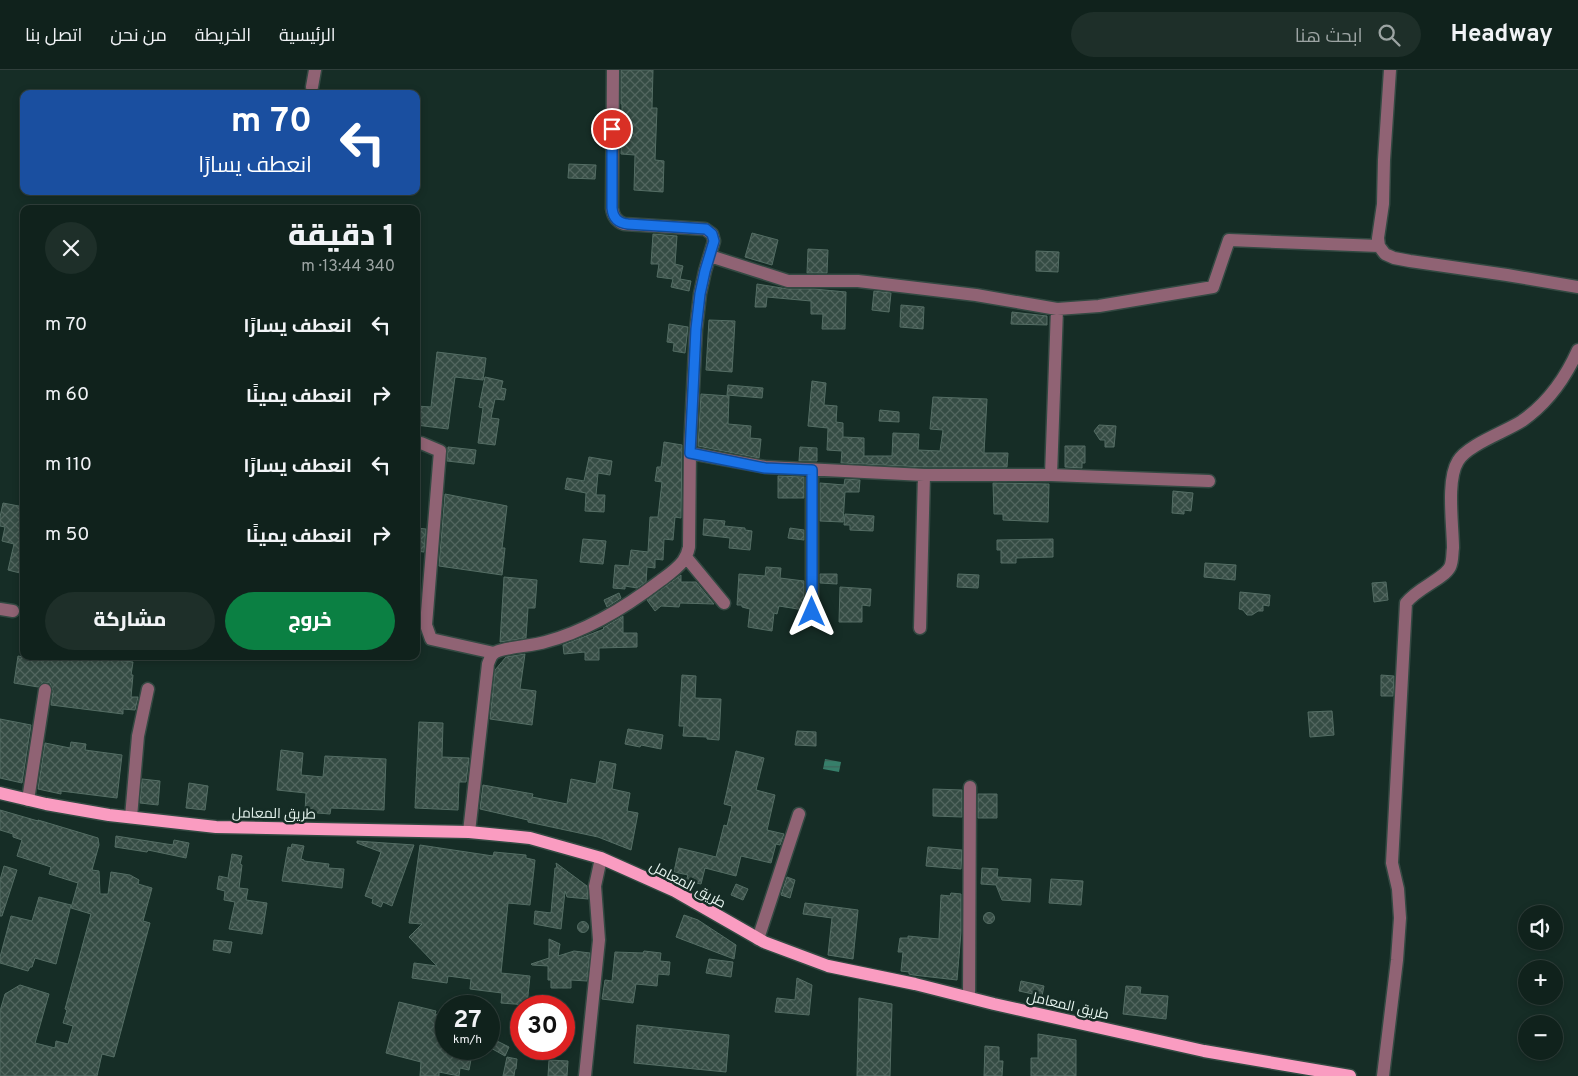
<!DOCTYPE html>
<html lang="ar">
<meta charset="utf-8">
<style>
body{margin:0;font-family:Overpass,Cairo,sans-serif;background:#1e2f29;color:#f1f3f6;direction:rtl;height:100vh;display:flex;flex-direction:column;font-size:19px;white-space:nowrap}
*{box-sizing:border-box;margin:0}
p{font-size:16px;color:#9ca4a3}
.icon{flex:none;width:28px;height:28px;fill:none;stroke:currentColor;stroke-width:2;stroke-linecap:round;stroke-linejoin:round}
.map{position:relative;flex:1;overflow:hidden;direction:ltr}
.sheet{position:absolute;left:20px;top:135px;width:400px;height:455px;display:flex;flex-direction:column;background:#10221c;border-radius:10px;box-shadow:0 2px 8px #0003,0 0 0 1px #303f3b;direction:rtl}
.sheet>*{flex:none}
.banner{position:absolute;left:20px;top:20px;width:400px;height:105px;border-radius:10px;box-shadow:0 2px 8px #0003,0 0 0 1px #303f3b;direction:rtl;background:#1a4fa0;color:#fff;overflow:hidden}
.buttons{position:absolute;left:1518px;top:835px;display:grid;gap:10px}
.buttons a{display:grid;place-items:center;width:45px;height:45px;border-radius:50%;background:#10221c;box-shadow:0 2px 8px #0003,0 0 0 1px #303f3b;font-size:25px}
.speed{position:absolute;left:435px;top:925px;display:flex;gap:10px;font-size:25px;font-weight:700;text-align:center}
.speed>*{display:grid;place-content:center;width:65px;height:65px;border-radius:50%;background:#10221c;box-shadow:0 2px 8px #0003,0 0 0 1px #303f3b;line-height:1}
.speed small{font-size:12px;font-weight:400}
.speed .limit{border:8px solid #d22;background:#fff;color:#111}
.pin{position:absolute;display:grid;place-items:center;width:42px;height:42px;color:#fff;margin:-21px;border:2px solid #fff;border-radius:50%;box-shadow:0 1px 5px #0007}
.me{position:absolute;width:55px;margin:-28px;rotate:0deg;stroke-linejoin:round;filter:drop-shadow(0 0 4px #0008)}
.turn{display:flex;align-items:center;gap:18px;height:105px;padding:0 25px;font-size:22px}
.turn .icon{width:65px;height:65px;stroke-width:2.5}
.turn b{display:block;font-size:35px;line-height:42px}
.round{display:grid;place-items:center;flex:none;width:52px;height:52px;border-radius:26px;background:#1e2f29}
.summary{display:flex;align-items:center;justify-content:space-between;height:85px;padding:0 25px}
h1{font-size:30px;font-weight:800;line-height:38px}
.cta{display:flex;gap:10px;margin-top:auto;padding:10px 25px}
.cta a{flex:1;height:58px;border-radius:30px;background:#0b8043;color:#fff;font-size:20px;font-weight:800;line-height:58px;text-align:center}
.cta a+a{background:#1e2f29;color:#f1f3f6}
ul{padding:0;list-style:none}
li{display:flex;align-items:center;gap:15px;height:70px;padding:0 25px}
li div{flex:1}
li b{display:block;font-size:19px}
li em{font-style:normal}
header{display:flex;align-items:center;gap:30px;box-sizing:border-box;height:70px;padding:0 25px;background:#10221c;border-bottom:1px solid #303f3b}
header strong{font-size:24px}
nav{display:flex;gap:28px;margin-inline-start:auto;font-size:18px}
.search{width:350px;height:45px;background:#1e2f29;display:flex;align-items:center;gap:12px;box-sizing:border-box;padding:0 18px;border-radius:28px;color:#9ca4a3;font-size:19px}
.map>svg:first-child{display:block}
</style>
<header>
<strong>Headway</strong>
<div class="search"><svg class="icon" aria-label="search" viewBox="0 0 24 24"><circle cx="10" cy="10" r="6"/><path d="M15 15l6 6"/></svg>ابحث هنا</div>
<nav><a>الرئيسية</a><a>الخريطة</a><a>من نحن</a><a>اتصل بنا</a></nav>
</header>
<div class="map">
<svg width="1578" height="1006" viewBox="0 0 1578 1006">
<defs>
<pattern id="water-rules" width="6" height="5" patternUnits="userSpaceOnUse" patternTransform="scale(1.25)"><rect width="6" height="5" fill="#367f6a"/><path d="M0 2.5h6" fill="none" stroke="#3e6459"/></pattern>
<pattern id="building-cross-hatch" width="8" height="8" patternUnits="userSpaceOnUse" patternTransform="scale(1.25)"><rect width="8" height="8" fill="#354c44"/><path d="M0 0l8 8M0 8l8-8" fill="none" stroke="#52665f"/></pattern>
</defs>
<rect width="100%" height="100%" fill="#162d26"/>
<path fill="url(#water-rules)" d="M825 689 841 692 839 702 823 699Z"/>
<path fill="url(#building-cross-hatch)" stroke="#546d64" d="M621 0H653L652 38H657L655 90 664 91 663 122 634 120 635 85 621 84 622 34H621Z
M569 94 596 95 595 109 568 108Z
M752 163 778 170 772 195 745 187Z
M653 164 677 166 675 194 683 196 680 209 691 211 689 221 671 217 673 209 657 207 659 194H651Z
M808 179 828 180 827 203H807Z
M1036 181 1059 182 1058 202 1036 201Z
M757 214 788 219H814L846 222 845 259H822L823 244H811V231L767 227 766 237H755Z
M874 221 891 223 889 242 872 240Z
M901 235 924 237 923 259 900 257Z
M1012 242 1047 246V255L1011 254Z
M709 250 735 251 732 302 706 300Z
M669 254 688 257 685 283 673 281 674 273 667 272Z
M437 282 486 288 483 310 455 307 448 359 416 355V336L431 337Z
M485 307 503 311 501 318 506 319 504 330 495 329 491 348 499 349 495 375 478 373 483 338 479 337Z
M812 311 826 313 824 335 837 336 836 352 843 353V367L864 368V386H892L893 363 919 364 918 380 940 381 943 360 930 359 933 327 987 329 984 383H1008L1007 397H924L841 393 842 381 827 380 828 358 808 356Z
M728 315 763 318 762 328 727 325Z
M701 324 729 326 728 354 751 356 750 368 761 369 759 388 698 376Z
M880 340 899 342V352L879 351Z
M1099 355 1116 356 1114 377H1105V370H1100L1094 361Z
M664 372 682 375 681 448 675 447 673 470 664 469 663 490 655 489V498L647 497 646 512 637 518 625 516V519L613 518 615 495 629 496 631 480 648 482 650 447H658L662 412 655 411 657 397H661Z
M1065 376H1085V393H1082V398L1065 397Z
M448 377 476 380 474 394 447 391Z
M800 377 817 378V391H799Z
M589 387 612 391 610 405 598 403 596 425H605L604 442 585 441 586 423 565 419 567 408 584 411Z
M778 406 804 407V428H778Z
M845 409 860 410 859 422H845L843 452 820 451V413L844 415Z
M993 413 1049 414 1048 452 1003 450V444H994Z
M1173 421 1193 423 1191 441 1184 440V444L1172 443Z
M445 424 507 436 502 478H505L502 505 439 496Z
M3 433 24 437V504L8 500 14 474 2 471 5 457 0 456V447Z
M845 444 874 446 873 461 850 460V455H844Z
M704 449 725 451 724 456 745 458V460L752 461 750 480 729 478 730 468 703 465Z
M416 458 426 459 424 482 416 481Z
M790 458 804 460V470L788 468Z
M583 469 606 471 603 494 580 492Z
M1053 469V487L1016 488V493H1001V480H997V470Z
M1205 493 1236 495 1235 510 1204 507Z
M766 497 781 498 780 508 804 511V540L779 536 777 544 774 543 772 561 748 557 750 539 742 537V535H737L739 504 765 506Z
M820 504H837V514L820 513Z
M958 504 979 505 978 518 957 517Z
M681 505V512H696L714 534 680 533 679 537 661 536 655 541 647 530Z
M504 507 537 510 535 538H528L526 568 500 572Z
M1386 512 1388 530 1374 532 1372 513Z
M840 517 871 519 870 536 862 535V552H839Z
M1240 522 1270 525 1269 536 1263 535V541H1258L1252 545H1247L1243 540 1239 539Z
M619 523 621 528 607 537 604 530Z
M623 546V563H637V577L599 578V590H585V582L564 584 563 575 604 559 603 558Z
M525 584 520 619 536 621 532 655 490 649 495 600 506 587Z
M18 586 44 591 45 586H118L117 590 133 592 131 605H133L131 627H138L135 640 123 639V644L51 635 53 621 50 613 43 612 38 617 14 613Z
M682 605 696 606 695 628 721 629 719 670 707 669V667L683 666 684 656H679Z
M1381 605 1394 606 1393 626H1381Z
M1332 641 1334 665 1310 667 1308 642Z
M0 649 31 655 22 713 0 708Z
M419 652 443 653 442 687 469 688 466 712H459L458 740 415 738Z
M628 659 663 665 661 679 641 675 640 677 625 674Z
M797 661 816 662V676L795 675Z
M71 672 86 674 85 680 122 685 117 728 61 721V724L38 719 45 673 70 678Z
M281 680 303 683 301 705 323 707 325 686 386 689 384 740 331 738 330 744 305 742 306 723 277 720Z
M736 681 764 688 756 720 775 725 767 760 784 764 780 775 776 774 771 793 741 786 736 806 705 798 701 814 686 811 688 805 674 802 679 778 716 787 724 755 727 756 732 736 724 734Z
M600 691 616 694 612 719 630 723 627 741 638 743 631 780 598 767 528 752V750L480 739 483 715 533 724 532 727 567 734 571 709 596 714Z
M142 709 160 711 158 735 140 733Z
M189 713 208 716 205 740 186 738Z
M933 719 962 720V747L933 746Z
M978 724H997V748H978Z
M0 740 38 751V750L98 768 99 775 92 800 99 801 100 824H108L111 802 130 805 139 810 138 814 152 818 143 851 150 853 114 987 102 984 97 1006H0V941L5 924 20 915 49 924 35 973 55 978 56 971 68 974 73 956 63 953 67 940 65 939 91 844 71 838 78 813 49 804 51 797 17 786 22 770 13 767V764L0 760Z
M116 766 173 775 174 770 189 773 186 788 148 780 147 782 115 777Z
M357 771 414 775 392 836 383 832 381 837 372 833 373 829 365 826 381 782 357 773Z
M292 774 304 776 301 789 304 790V791L329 794 328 798 344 799 342 818 282 811 288 777 291 778Z
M420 775 493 786 494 782 526 785V788L535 790 530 835 508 833 501 903 530 906 527 935 501 933 502 923 470 919 471 909 448 906 447 913 412 908 414 893 437 896 409 867 422 854 409 853Z
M928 777 962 780 961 799 926 796Z
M232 784 242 786 240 794 242 795 239 818 248 819 246 830 267 833 262 864 229 859 235 832 224 830 225 821 217 819 219 806 228 808Z
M556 793 587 816 588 829 567 827 565 821 561 859 534 854 535 841 551 843 555 798H557Z
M4 796 17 800 2 846H0V810Z
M982 798 998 799 997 807 1031 809 1030 832 1002 830 996 815 981 814Z
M787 807 795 810 790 828 781 825Z
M1051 809 1083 811 1081 835 1049 833Z
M736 814 748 819 743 830 731 825Z
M951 823 961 824V862L957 910 913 905 909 904V902L901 901 903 882H898L900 868H908V866L939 869 941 825 950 826Z
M39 827 71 835 56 894 35 888 32 897H30L28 901 0 893V887L11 846 32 851Z
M805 833 858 840 853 889 828 885 832 848 803 844Z
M983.5 848a5.5 5.5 0 1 1 11 0a5.5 5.5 0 1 1-11 0Z
M684 845 698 850 736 875 734 889 676 867Z
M577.5 857a5.5 5.5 0 1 1 11 0a5.5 5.5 0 1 1-11 0Z
M549 869 560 874 558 886 574 881 590 883 587 911 571 910V918H551V910H548V896L532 895 531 894 549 888Z
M214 870 232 872 230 883 213 880Z
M644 881 661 883 660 891 670 892 669 905 658 904 657 916 636 914 633 933 602 929 605 910 612 911 615 882 643 883Z
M709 889 733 892 731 907 706 903Z
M797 908 812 915 809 945 775 942 777 928 795 930Z
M1021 911 1044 916 1042 926 1019 921Z
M1126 916 1141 917 1140 924 1168 926 1166 949 1123 944Z
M859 928 892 934 890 1006H857Z
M399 932 436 941 435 944 446 947V979H473L469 1000 460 998 459 1006 439 1002V1006H420L421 992 386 983Z
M637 955 729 965 726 1002 634 993Z
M1038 964 1076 970V1006H1031V988H1038Z
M489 967 509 977 505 986 489 977Z
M985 976 999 977V991H1003L1002 1006H984Z
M507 987 517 989 516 999H515L514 1006H503Z
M549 990 568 991 567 1006H548Z"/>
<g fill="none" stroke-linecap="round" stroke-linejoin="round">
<defs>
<path id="minor" d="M1390 0 1384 90 1383 134 1378 168 1379 176 1385 184 1394 188 1410 191 1507 205 1578 217
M312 17 315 0
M710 186 788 211H858L976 225 1057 239 1099 236 1213 217 1229 170 1379 176
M416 373H421L440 381 426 555 431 569 494 583
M690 383 765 397 924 405H1051L1209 411
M812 400V542
M1051 405 1057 239
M686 487 724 533
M0 539 13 541
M920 558 924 405
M28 730 45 620
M131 747 138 666 148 619
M469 762 488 594C490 589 491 584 496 582 506 577 533 576 545 572 587 561 626 537 660 511 668 505 677 499 683 491 686 487 688 482 689 477L690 379 696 259 700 224 705 201 714 171 712 164 705 159 624 154C616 151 613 146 612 138L613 0
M758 869 799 744
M969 927 970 717
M585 1006 599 870 595 816 601 788
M1383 1006 1397 890 1400 848 1398 819 1392 793 1406 533C1417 518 1444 509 1450 497 1453 491 1452 484 1453 478 1453 456 1446 410 1458 391 1467 375 1505 362 1522 351 1548 333 1565 309 1578 280"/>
<path id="major" d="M0 723 46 734 109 745 216 757 469 762 530 768 601 788 675 821 764 872 828 896 915 914 994 934 1204 981 1350 1006"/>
</defs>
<use href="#minor" stroke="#334942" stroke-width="15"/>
<use href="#major" stroke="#334942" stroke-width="15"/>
<use href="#minor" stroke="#906374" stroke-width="12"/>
<use href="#major" stroke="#fa9cc1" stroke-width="12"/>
</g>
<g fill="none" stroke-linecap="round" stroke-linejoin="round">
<defs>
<path id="route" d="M612 59V138C613 148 618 153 628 154L706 159 712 164 714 171 705 201 700 224 696 259 690 383 765 398 812 400V542"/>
</defs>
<use href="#route" stroke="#114b97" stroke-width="12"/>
<use href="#route" stroke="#1a73e8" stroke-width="9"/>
</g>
<g text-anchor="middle" stroke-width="5" stroke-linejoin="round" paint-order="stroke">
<g font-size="14" fill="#e6f4ef" stroke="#162d26">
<text transform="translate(274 743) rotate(1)" y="5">طريق المعامل</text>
<text transform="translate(688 814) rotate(28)" y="5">طريق المعامل</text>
<text transform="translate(1068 935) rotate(13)" y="5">طريق المعامل</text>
</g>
</g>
</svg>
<div class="buttons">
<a><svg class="icon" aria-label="sound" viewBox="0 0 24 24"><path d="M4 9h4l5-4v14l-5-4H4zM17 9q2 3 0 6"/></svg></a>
<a>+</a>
<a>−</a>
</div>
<div class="speed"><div>27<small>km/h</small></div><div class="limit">30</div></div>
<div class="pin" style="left:612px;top:59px;background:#d93025"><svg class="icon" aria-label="arrive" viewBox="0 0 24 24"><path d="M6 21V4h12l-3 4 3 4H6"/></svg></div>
<svg class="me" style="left:812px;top:542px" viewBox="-20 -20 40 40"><path d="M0-17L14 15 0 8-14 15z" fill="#1a73e8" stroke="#fff" stroke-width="4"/></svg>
<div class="banner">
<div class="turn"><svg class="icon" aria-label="left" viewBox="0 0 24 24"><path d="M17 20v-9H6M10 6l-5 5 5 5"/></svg><div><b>70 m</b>انعطف يسارًا</div></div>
</div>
<section class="sheet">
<div class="summary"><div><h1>1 دقيقة</h1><p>340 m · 13:44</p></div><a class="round"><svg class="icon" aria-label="close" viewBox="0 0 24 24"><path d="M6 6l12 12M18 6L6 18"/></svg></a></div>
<ul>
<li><svg class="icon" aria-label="left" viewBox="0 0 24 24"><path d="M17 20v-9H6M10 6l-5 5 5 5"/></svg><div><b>انعطف يسارًا</b></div><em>70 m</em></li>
<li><svg class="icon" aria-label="right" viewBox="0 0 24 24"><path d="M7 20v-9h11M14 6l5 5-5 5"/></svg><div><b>انعطف يمينًا</b></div><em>60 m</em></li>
<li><svg class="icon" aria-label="left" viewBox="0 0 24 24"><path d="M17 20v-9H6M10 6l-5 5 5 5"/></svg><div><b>انعطف يسارًا</b></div><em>110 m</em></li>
<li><svg class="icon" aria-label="right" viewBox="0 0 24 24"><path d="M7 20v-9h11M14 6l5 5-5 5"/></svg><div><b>انعطف يمينًا</b></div><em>50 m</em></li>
</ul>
<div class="cta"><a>خروج</a><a>مشاركة</a></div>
</section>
</div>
